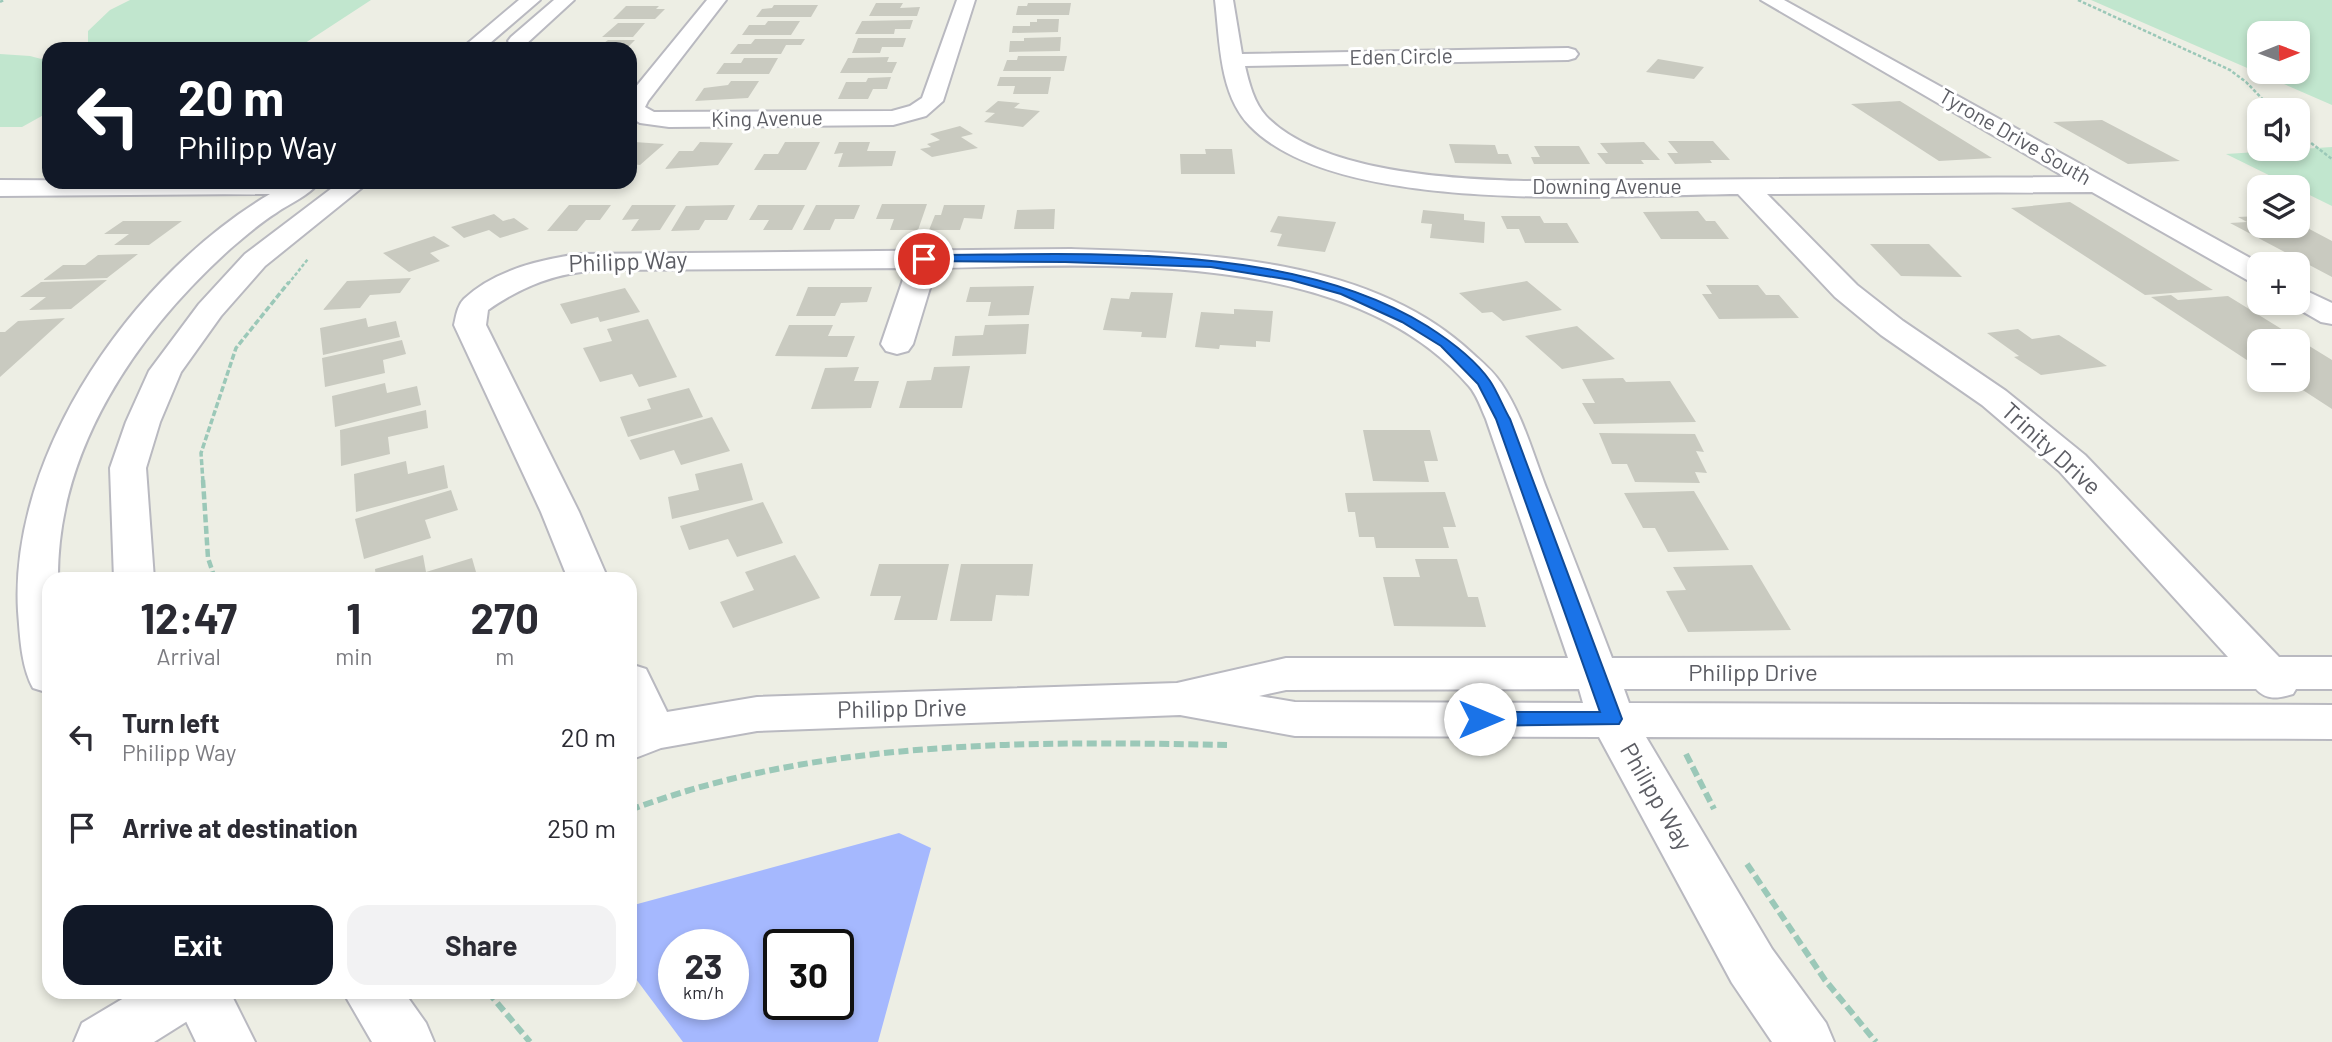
<!DOCTYPE html>
<meta charset="utf-8">
<style>
body{margin:0;font-family:Barlow,sans-serif;background:#f2f2f3;color:#2b2b33;height:100vh;display:flex;flex-direction:column;font-size:26px;white-space:nowrap}
*{box-sizing:border-box;margin:0}
p{font-size:23px;color:#7c7c81}
.icon{flex:none;width:38px;height:38px;fill:none;stroke:currentColor;stroke-width:2;stroke-linecap:round;stroke-linejoin:round}
.map{position:relative;flex:1;overflow:hidden}
.sheet{position:absolute;left:42px;top:572px;width:595px;height:427px;display:flex;flex-direction:column;background:#fff;border-radius:21px;box-shadow:0 4px 10px #0003}
.sheet>*{flex:none}
.banner{position:absolute;left:42px;top:42px;width:595px;height:147px;border-radius:21px;box-shadow:0 4px 10px #0003;background:#111827;color:#fff;overflow:hidden}
.needle{width:46px;rotate:89deg}
.controls{position:absolute;left:2247px;top:21px;display:grid;gap:14px}
.controls a{display:grid;place-items:center;width:63px;height:63px;border-radius:14px;background:#fff;box-shadow:0 4px 10px #0003;font-size:35px}
.speed{position:absolute;left:658px;top:929px;display:flex;gap:14px;font-size:35px;font-weight:700;text-align:center}
.speed>*{display:grid;place-content:center;width:91px;height:91px;border-radius:50%;background:#fff;box-shadow:0 4px 10px #0003;line-height:1}
.speed small{font-size:18px;font-weight:400}
.speed .limit{border:4px solid #111;border-radius:10px;background:#fff;color:#111}
.pin{position:absolute;display:grid;place-items:center;width:60px;height:60px;color:#fff;margin:-30px;border:4px solid #fff;border-radius:50%;box-shadow:0 2px 7px #0007}
.me{position:absolute;width:77px;margin:-38px;rotate:90deg;stroke-linejoin:round;filter:drop-shadow(0 0 5px #0008)}
.turn{display:flex;align-items:center;gap:24px;height:147px;padding:0 21px;font-size:32px}
.turn .icon{width:91px;height:91px;stroke-width:2.5}
.turn b{display:block;font-size:49px;line-height:60px}
.eta{display:flex;justify-content:space-evenly;align-items:center;height:119px;text-align:center}
.eta b{font-size:42px;font-weight:700;line-height:49px}
.cta{display:flex;gap:14px;margin-top:auto;padding:14px 21px}
.cta a{flex:1;height:80px;border-radius:21px;background:#111827;color:#fff;font-size:28px;font-weight:700;line-height:80px;text-align:center}
.cta a+a{background:#f2f2f3;color:#2b2b33}
ul{padding:0;list-style:none}
li{display:flex;align-items:center;gap:21px;height:91px;padding:0 21px}
li div{flex:1}
li b{display:block;font-size:26px}
li em{font-style:normal}
.map>svg:first-child{display:block}
</style>
<div class="map">
<svg width="2332" height="1042" viewBox="0 0 2332 1042">
<rect width="100%" height="100%" fill="#edeee4"/>
<path fill="#c1e6ce" fill-rule="evenodd" d="M130 0H371L296 49H88V31L110 10Z
M2091 0H2332V105ZM2259 33H2298V72H2259Z
M0 54 30 56 49 61V112L22 127H0Z
M2332 147V206L2226 154Z"/>
<path fill="#a5b8fe" fill-rule="evenodd" d="M899 833 931 848 878 1042H683L630 971V906ZM733 945V1004H674V945ZM838 945V1004H779V945Z"/>
<path fill="#c9cac0" d="M876 3H903L900 8 920 7 917 16H869Z
M1028 3H1071L1069 15H1016L1018 6H1027Z
M774 5H818L811 17H756L762 9 772 8Z
M626 6H659L656 9H665L655 19H613Z
M1037 19H1059L1058 32 1012 33 1013 26H1030V22H1037Z
M913 20 910 29H895L894 34H855L862 21Z
M768 21H800L791 35H742L749 25H765Z
M618 23H645L633 37H602Z
M1061 37 1060 51 1009 52 1010 41H1024V38Z
M858 38H906L903 47H882L880 53H852Z
M755 39H805L801 45H786L781 54H730L738 44H751Z
M608 40H635L626 49H578L585 43H604Z
M1018 56H1067L1064 71H1003L1007 60H1017Z
M889 57 887 62H897L892 73H840L848 58Z
M744 58H778L769 74H716L724 63H741Z
M1658 59 1704 67 1694 79 1646 72Z
M891 77 887 89H873L868 99H838L846 82H866L868 78Z
M1000 77H1051L1048 94H1013L1015 86H997Z
M731 81H759L748 98 695 101 704 88 728 85Z
M998 101 1020 103 1014 108 1040 111 1023 127 984 122 995 113 985 112Z
M1900 101 1992 158 1939 161 1851 104Z
M2102 120 2180 161 2128 164 2053 122Z
M960 126 973 134 961 137 978 148 932 157 920 149 931 147 927 144 940 140 930 134Z
M1668 141H1713L1730 160H1710L1712 163 1675 164 1667 153H1678Z
M634 142 664 144 640 165 630 164V146Z
M700 142 733 143 718 165 665 169 679 151H693Z
M785 142H820L806 170H754L764 154H778Z
M839 142H870L867 151H896L892 166 838 167 843 153 834 154Z
M1644 142 1660 160H1641L1644 164H1606L1597 153H1608L1600 143Z
M1449 144 1495 145 1498 154H1508L1512 164 1455 163Z
M1534 146H1579L1590 164H1534L1531 157H1540Z
M1205 149H1232L1235 174H1181L1180 154H1206Z
M2070 202 2213 290 2145 295 2011 208Z
M882 204H927L918 230H890L894 219H876Z
M569 205H611L600 220H586L577 231H547Z
M632 205H676L660 230 631 231 639 219 622 220Z
M735 205 727 220H705L699 230 671 231 686 206Z
M758 205H805L792 230H763L769 220H749Z
M816 205H860L854 219H835L830 230H803Z
M944 205H985L982 219 964 218 960 230H929L935 215H941Z
M1055 209 1054 229H1014L1017 210Z
M1423 210 1464 214V220L1485 222 1484 243 1430 238 1432 224 1421 223Z
M1698 211 1706 221H1715L1729 239H1661L1643 212Z
M494 214 503 221 514 218 529 229 500 238 489 230 464 238 451 227Z
M1278 216 1336 222 1325 252 1277 246 1282 234 1270 232Z
M1501 216H1540L1544 223H1567L1579 243H1525L1519 229H1507Z
M2259 216V226H2298V223L2332 241V277L2230 223 2247 222 2238 217Z
M123 221H182L149 245H114L129 234H104Z
M434 236 450 246 430 253 440 261 409 272 383 253Z
M1870 244H1929L1962 277 1901 276Z
M138 254 107 278 43 280 63 265H85L98 255Z
M411 278 400 293 370 295 360 308 323 310 347 281Z
M107 280 71 309 29 310 46 297H20L41 282Z
M1527 281 1562 310 1503 321 1492 312 1482 313 1459 293Z
M1706 285H1758L1766 295H1779L1799 318 1719 319 1702 294H1712Z
M1034 286 1029 315 988 316 991 302H966L970 287Z
M808 287H872L867 302 841 303 835 316H796Z
M625 288 640 312 600 322 598 317 571 324 560 304Z
M1131 292 1173 293 1166 338 1141 337 1142 332 1103 330 1111 298 1129 299Z
M2171 295 2178 300 2228 296 2332 360V409L2292 383 2284 384 2278 380H2298V341H2259V368L2151 297Z
M1234 309 1273 311 1270 342 1256 341V347L1220 345 1219 349 1195 347 1201 312 1234 314Z
M65 318 30 350 0 377V332H5L18 321Z
M366 318 368 327 396 321 400 337 323 355 320 328Z
M648 319 677 377 639 387 632 374 600 382 583 348 612 341 607 329Z
M1029 324 1026 354 952 356 955 336 983 335 985 325Z
M789 325H833L828 336H855L847 357 775 356Z
M1577 326 1615 359 1562 369 1525 336Z
M2018 329 2032 339 2059 335 2107 366 2041 375 2014 357 2019 356 1987 333Z
M402 340 406 354 383 360 385 373 325 387 322 358Z
M970 366 962 408H899L907 381 931 380 934 367Z
M859 367 854 381H879L871 408 811 409 825 368Z
M1623 378 1626 382 1670 381 1696 422 1594 424 1582 403H1595L1582 379Z
M385 383 387 393 417 386 421 405 335 427 332 396Z
M689 388 703 417 628 437 620 417 651 409 647 399Z
M426 410 428 428 388 437 390 454 341 466 340 430Z
M712 417 730 451 681 465 674 450 640 460 630 440Z
M1363 430H1430L1438 461H1424L1429 482 1373 481Z
M1599 433 1695 434 1704 452 1696 451 1707 473 1695 472 1700 483 1635 482 1627 464H1612Z
M406 461 408 474 444 465 448 488 356 512 354 474Z
M742 463 753 500 672 519 668 497 699 490 695 474Z
M451 490 458 510 425 520 431 538 364 559 355 519Z
M1694 491 1729 550 1668 552 1655 528H1643L1624 493Z
M1445 492 1456 527H1443L1449 548H1376L1374 537H1359L1355 512H1348L1345 493Z
M763 502 783 543 737 557 728 539 689 550 680 526Z
M423 555 426 572 472 558 478 579H376L375 569Z
M795 555 820 598 733 628 720 602 754 590 745 572Z
M1415 559H1457L1468 597H1478L1486 627 1394 626 1383 577H1420Z
M879 564H949L937 620H894L901 596H870Z
M961 564H1033L1029 596 996 595 992 621H950Z
M1752 565 1791 630 1688 632 1666 591 1686 590 1673 567Z"/>
<g fill="none" stroke-linecap="round" stroke-linejoin="round">
<defs>
<path id="minor" d="M707 0H726L648 101 645 107 654 112 892 111 910 106 922 98 957 0H975L943 101 926 116 893 125 669 127 640 123 630 117V94Z
M1215 0H1233L1242 54 1568 48 1575 50 1578 54 1575 58 1568 60 1245 66C1249 83 1254 103 1266 116 1320 172 1450 179 1524 181L2065 177 1761 0H1784L2261 264 2259 284 2249 281 2092 192 1767 194 1857 285 1903 321 2006 391 2085 455 2279 657H2332V689H2296L2293 694C2279 698 2267 701 2256 689H1624L1629 703 2332 705V739L1646 737 1772 949 1826 1023 1834 1042H1772L1732 983 1599 737 1295 736 1180 715 757 731 661 748 630 760V664L646 669 667 712 757 697 1177 683 1286 658H1568L1486 419C1481 408 1477 395 1469 386 1351 247 1101 265 936 268L913 344 908 351 897 354 886 351 881 344 907 268 600 270C556 273 524 285 488 310L486 325 579 512 608 579H568L541 512 454 325C456 317 457 306 464 299 493 271 541 259 580 254L1071 249C1203 253 1370 257 1472 353 1482 362 1493 371 1501 383 1522 414 1532 451 1545 485 1568 543 1590 600 1612 658L2228 657 2059 471 1982 405 1881 335 1835 297 1738 194C1617 195 1338 217 1250 126 1219 95 1220 41 1215 0ZM1579 689 1583 703 1295 702 1259 696 1286 690Z
M2298 287 2332 303V324L2321 322 2288 303H2298Z
M134 992H213L205 1010 154 1042H74L82 1023Z"/>
<path id="tertiary" d="M519 0H540L483 49H461Z
M554 0H574L525 45H511L508 41 511 37Z
M0 180 319 182C309 196 290 203 276 213 260 223 244 237 230 249 137 333 57 449 58 579H49V693L33 688C21 666 20 636 18 611 9 451 136 273 270 194L0 196Z
M340 182H369L265 266 221 316 181 372 160 422 146 468 154 579H114L110 468 126 422 149 371 199 304 245 254Z
M172 992H230L255 1042H196Z
M343 992H404L426 1023 434 1042H372Z"/>
</defs>
<use href="#minor" stroke="#b9b9c0" stroke-width="4"/>
<use href="#tertiary" stroke="#b9b9c0" stroke-width="4"/>
<path stroke="#9bc8b8" stroke-width="2.5" stroke-dasharray="3.5 2" stroke-linecap="butt" d="M2078 0 2230 70 2246 82 2273 110
M0 2 4 0
M2298 133 2332 159
M288 284 308 259"/>
<path stroke="#9bc8b8" stroke-width="3.5" stroke-dasharray="6 2.5" stroke-linecap="butt" d="M203 482 201 453 236 348 289 282"/>
<path stroke="#9bc8b8" stroke-width="4.5" stroke-dasharray="8 3.5" stroke-linecap="butt" d="M203 480 208 558 215 579"/>
<path stroke="#9bc8b8" stroke-width="6" stroke-dasharray="10 4.5" stroke-linecap="butt" d="M1686 754 1714 809
M630 810C819 739 1028 741 1227 745
M1747 864 1825 980 1876 1042
M488 992 530 1042"/>
<use href="#minor" fill="#fff" fill-rule="evenodd"/>
<use href="#tertiary" fill="#fff" fill-rule="evenodd"/>
</g>
<path fill="#1a73e8" stroke="#114b97" stroke-width="2" d="M924 255C1081 255 1289 240 1427 326 1449 340 1475 359 1490 381 1498 393 1503 407 1510 419L1622 719 1619 724 1480 726 1473 724 1470 719 1473 714 1480 712H1600L1496 419 1478 384 1441 346 1402 322 1341 294 1291 280 1211 267 1065 262 920 261V256Z"/>
<g text-anchor="middle" stroke-width="6" stroke-linejoin="round" paint-order="stroke">
<g font-size="21" fill="#5c5d64" stroke="#fff">
<text transform="translate(1401 57) rotate(-1)" y="7">Eden Circle</text>
<text transform="translate(767 119) rotate(-1)" y="7">King Avenue</text>
<text transform="translate(2015 137) rotate(30)" y="7">Tyrone Drive South</text>
<text x="1607" y="194">Downing Avenue</text>
</g>
<g font-size="24" fill="#5c5d64" stroke="#fff">
<text transform="translate(628 262) rotate(-2)" y="8">Philipp Way</text>
<text transform="translate(2051 449) rotate(42)" y="8">Trinity Drive</text>
<text x="1753" y="681">Philipp Drive</text>
<text transform="translate(902 709) rotate(-1)" y="8">Philipp Drive</text>
<text transform="translate(1656 797) rotate(60)" y="8">Philipp Way</text>
</g>
</g>
</svg>
<div class="controls">
<a><svg class="needle" viewBox="-14 -14 28 28"><path d="M0-13l5 13h-10z" fill="#e53935"/><path d="M0 13l5-13h-10z" fill="#7c7c81"/></svg></a>
<a><svg class="icon" aria-label="sound" viewBox="0 0 24 24"><path d="M4 9h4l5-4v14l-5-4H4zM17 9q2 3 0 6"/></svg></a>
<a><svg class="icon" aria-label="layers" viewBox="0 0 24 24"><path d="M12 4l9 5-9 5-9-5zM3 14l9 5 9-5"/></svg></a>
<a>+</a>
<a>−</a>
</div>
<div class="speed"><div>23<small>km/h</small></div><div class="limit">30</div></div>
<div class="pin" style="left:924px;top:259px;background:#d93025"><svg class="icon" aria-label="arrive" viewBox="0 0 24 24"><path d="M6 21V4h12l-3 4 3 4H6"/></svg></div>
<svg class="me" style="left:1480px;top:719px" viewBox="-20 -20 40 40"><circle r="19" fill="#fff"/><path d="M0-13L10 11 0 6-10 11z" fill="#1a73e8"/></svg>
<div class="banner">
<div class="turn"><svg class="icon" aria-label="left" viewBox="0 0 24 24"><path d="M17 20v-9H6M10 6l-5 5 5 5"/></svg><div><b>20 m</b>Philipp Way</div></div>
</div>
<section class="sheet">
<div class="eta">
<div><b>12:47</b><p>Arrival</p></div>
<div><b>1</b><p>min</p></div>
<div><b>270</b><p>m</p></div>
</div>
<ul>
<li><svg class="icon" aria-label="left" viewBox="0 0 24 24"><path d="M17 20v-9H6M10 6l-5 5 5 5"/></svg><div><b>Turn left</b><p>Philipp Way</p></div><em>20 m</em></li>
<li><svg class="icon" aria-label="arrive" viewBox="0 0 24 24"><path d="M6 21V4h12l-3 4 3 4H6"/></svg><div><b>Arrive at destination</b></div><em>250 m</em></li>
</ul>
<div class="cta"><a>Exit</a><a>Share</a></div>
</section>
</div>
